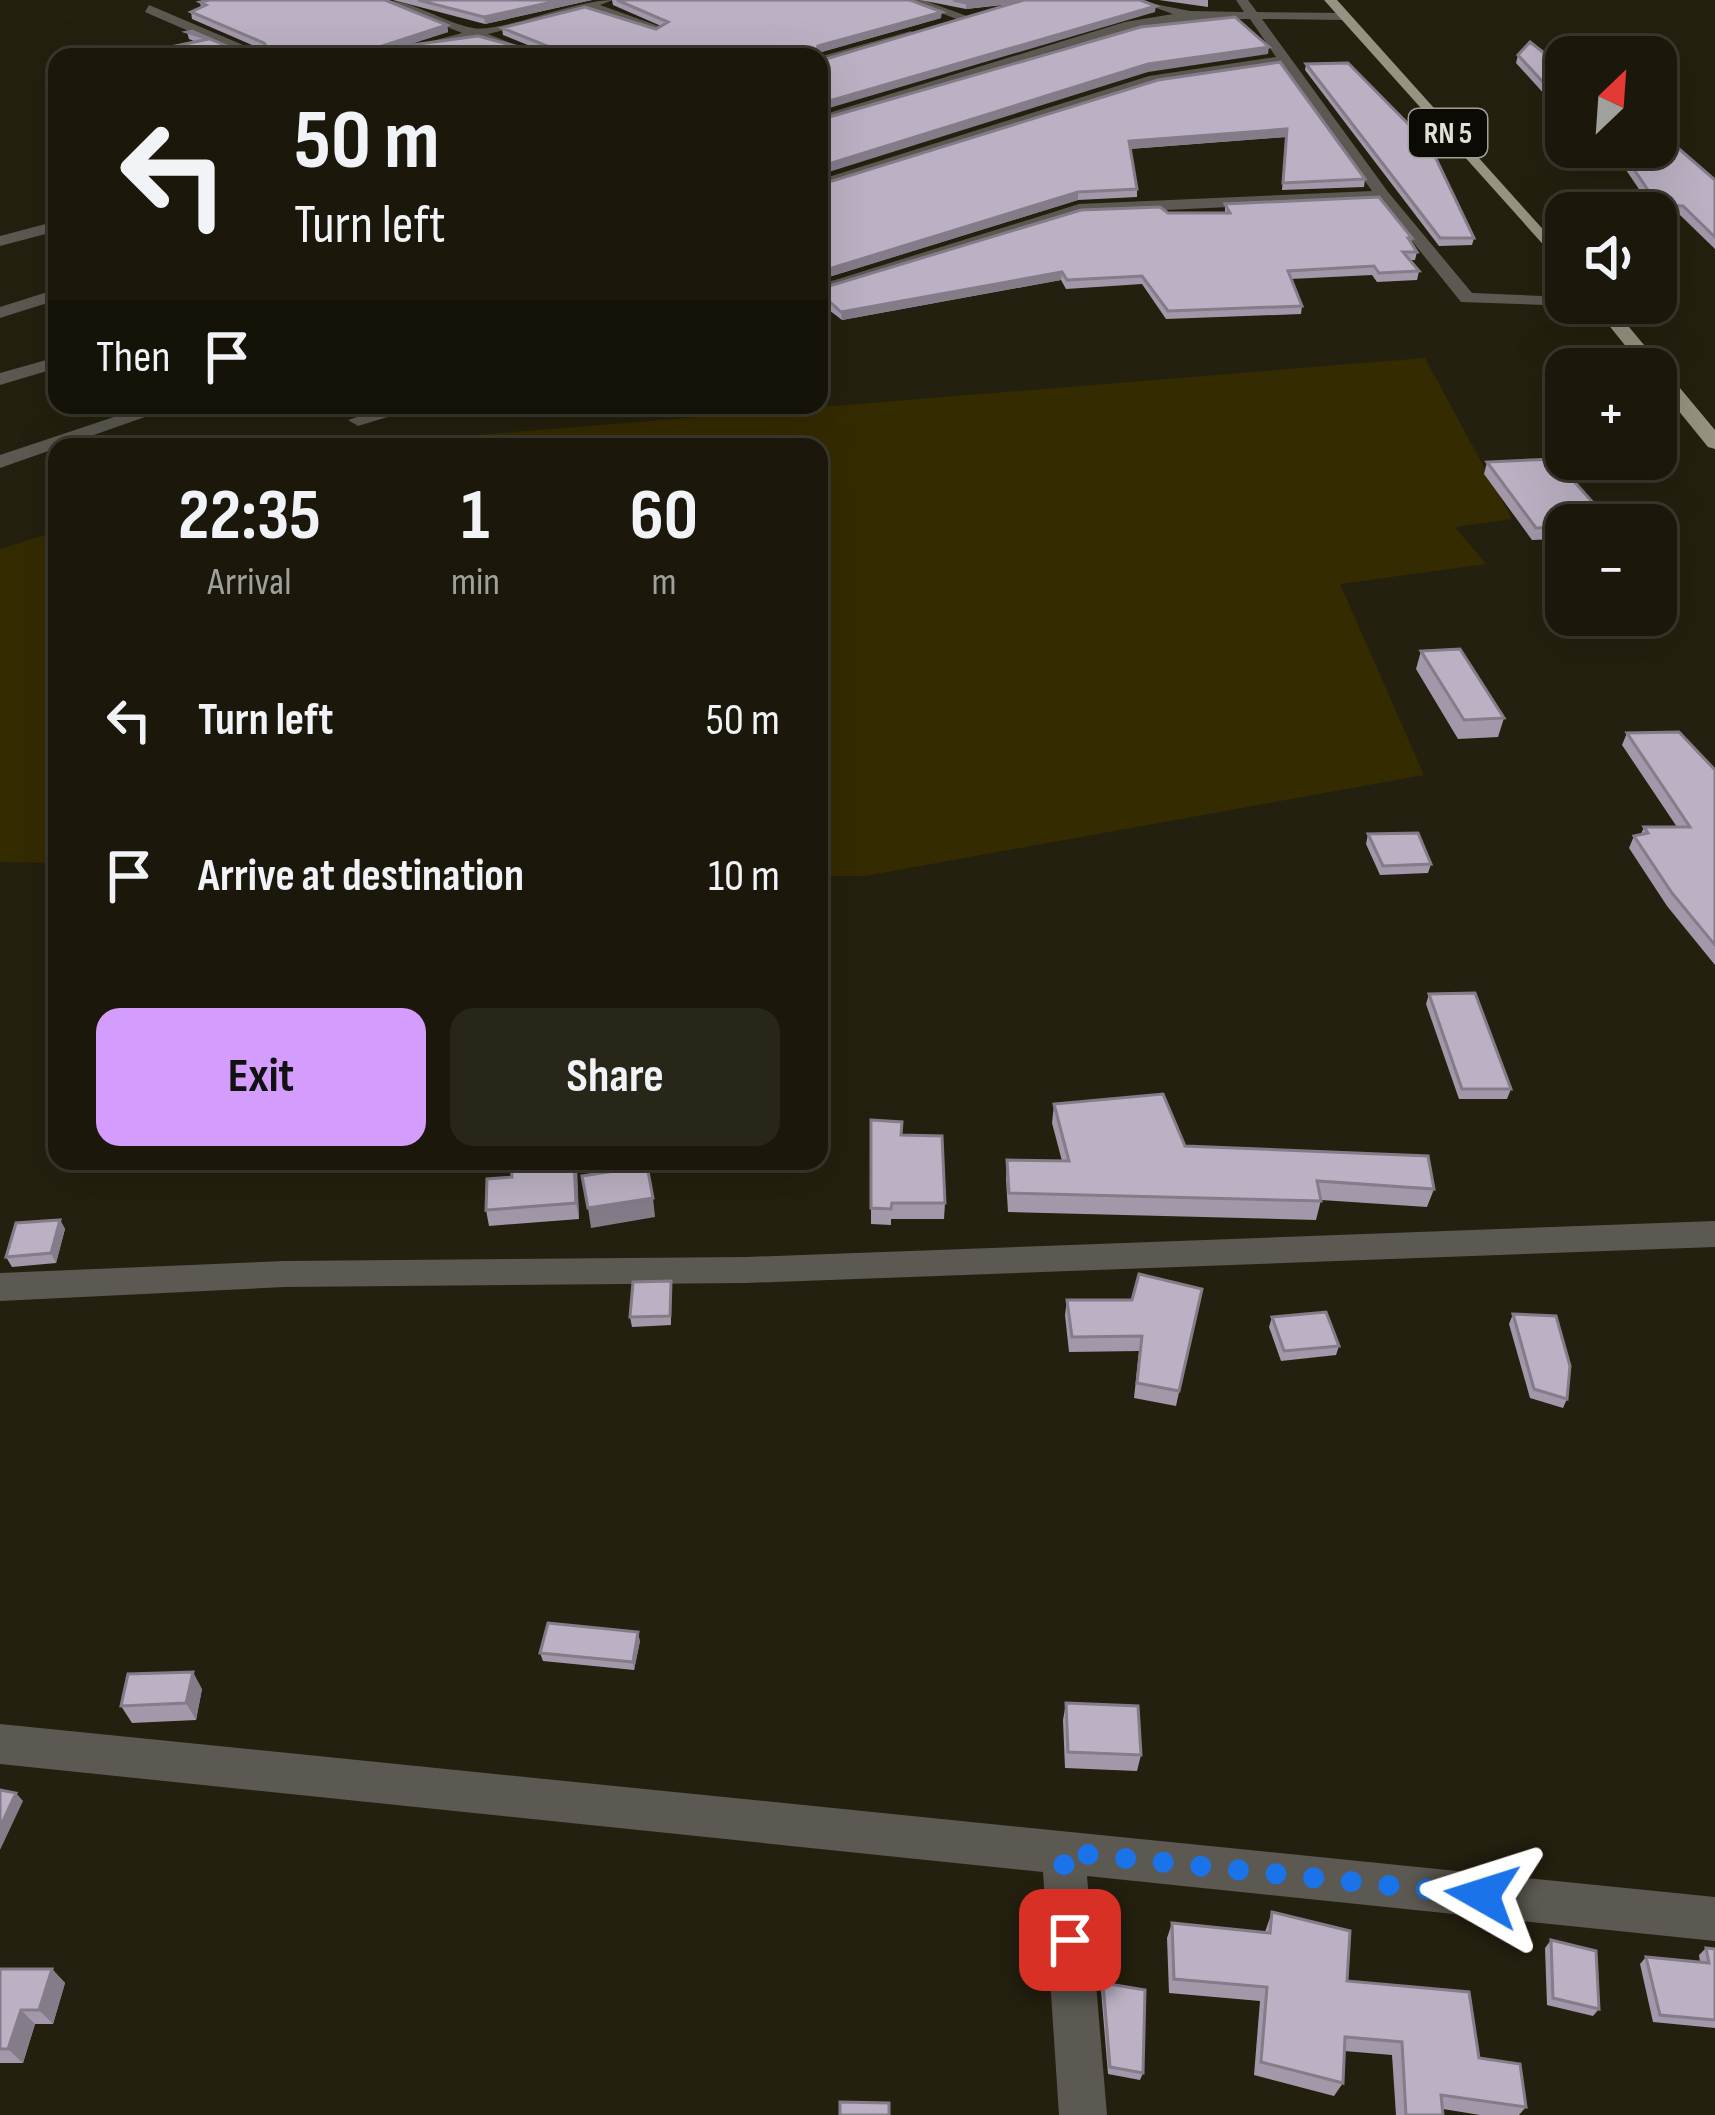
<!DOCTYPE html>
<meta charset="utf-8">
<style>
body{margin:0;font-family:"Sofia Sans Condensed",sans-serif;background:#282519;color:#f1f3f6;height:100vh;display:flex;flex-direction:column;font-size:45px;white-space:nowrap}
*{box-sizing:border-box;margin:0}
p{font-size:39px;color:#a0a09d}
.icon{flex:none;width:66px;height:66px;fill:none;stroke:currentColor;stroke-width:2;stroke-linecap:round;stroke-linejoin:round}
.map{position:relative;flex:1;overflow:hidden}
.side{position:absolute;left:48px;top:438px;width:780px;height:732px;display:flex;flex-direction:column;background:#1b180b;border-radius:24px;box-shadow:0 12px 48px #0002,0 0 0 3px #39372c}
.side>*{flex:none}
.top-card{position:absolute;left:48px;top:48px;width:780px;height:366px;border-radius:24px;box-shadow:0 12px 48px #0002,0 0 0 3px #39372c;background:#1b180b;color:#f1f3f6;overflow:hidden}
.needle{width:78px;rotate:25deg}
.tools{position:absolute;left:1545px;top:36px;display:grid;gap:24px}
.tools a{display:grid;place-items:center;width:132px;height:132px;border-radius:24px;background:#1b180b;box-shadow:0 12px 48px #0002,0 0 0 3px #39372c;font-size:60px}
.pin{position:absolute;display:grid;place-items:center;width:102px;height:102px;color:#fff;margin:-51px;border-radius:24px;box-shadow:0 6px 18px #0006}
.me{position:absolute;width:132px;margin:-66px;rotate:276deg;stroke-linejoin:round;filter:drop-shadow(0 0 9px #0008)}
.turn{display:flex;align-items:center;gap:42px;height:252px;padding:0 48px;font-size:54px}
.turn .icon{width:156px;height:156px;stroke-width:2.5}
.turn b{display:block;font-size:84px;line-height:102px}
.then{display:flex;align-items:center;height:114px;padding:0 48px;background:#0003;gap:24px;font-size:45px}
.eta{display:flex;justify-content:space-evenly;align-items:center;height:204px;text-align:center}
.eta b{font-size:72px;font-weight:700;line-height:84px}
.cta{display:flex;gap:24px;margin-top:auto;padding:24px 48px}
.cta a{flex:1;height:138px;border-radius:24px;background:#d49cfc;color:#111;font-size:48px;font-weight:700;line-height:138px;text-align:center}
.cta a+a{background:#282519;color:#f1f3f6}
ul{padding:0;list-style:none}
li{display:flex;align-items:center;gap:36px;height:156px;padding:0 48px}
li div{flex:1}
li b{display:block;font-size:45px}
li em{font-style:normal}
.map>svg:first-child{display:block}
</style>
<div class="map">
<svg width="1715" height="2115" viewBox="0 0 1715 2115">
<rect width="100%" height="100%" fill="#24200f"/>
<path fill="#352b01" d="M1425 358 1512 519 1455 527 1486 564 1340 584 1424 775 865 876H819V447H329Z
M57 531V863L0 862V549Z"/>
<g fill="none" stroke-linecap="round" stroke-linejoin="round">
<path fill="#5b5951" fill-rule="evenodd" d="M381 0C414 0 441 22 473 28 501 33 574 0 613 0L600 5 664 28 658 32 586 9 488 34 546 57C519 57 494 36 470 38 437 41 407 57 373 57L462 33Z
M905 0H923L975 19 965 22Z
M1134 0 1190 11 1244 12 1236 0H1248L1257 12 1347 13 1343 20 1262 19 1388 192 1472 293 1566 297 1572 306 1461 302 1379 200 1080 214 819 295V285L1079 204 1372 191 1281 64 1156 83 819 190V180L1149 76 1276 57 1250 19C1100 18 961 86 819 125V116L1125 22 1173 14Z
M149 5 264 54 266 57H248L145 12Z
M911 31 916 38 819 65V57Z
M57 221V231L0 246V236Z
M57 289V300L0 318V307Z
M57 357V368L0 385V373Z
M150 405H179L0 468V455Z
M394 405H427L358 426 348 420Z
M1715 1221V1247L746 1283 284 1287 0 1301V1273L284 1261 746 1257Z
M0 1724 1715 1897V1941L1087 1876 1107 2115H1059L1043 1872 0 1764Z"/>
<path fill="#979382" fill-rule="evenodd" d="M1324 0H1337L1566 255V270Z
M1591 303H1609L1715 430V449L1708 447 1656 383V369H1644Z"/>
</g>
<path fill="#a298a9" d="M203 0H385L447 25 448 32 407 45 545 54V52L503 35 502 28 656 29 661 26 613 5 612 0H910L941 18 818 53 817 57 163 56 161 49 196 42 189 39 187 32 192 31 245 54 266 51 192 19 191 12 201 7 200 2 206 1Z
M393 0H592L485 24Z
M920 0H1140L1155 12 820 62 1012 4 966 9Z
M1159 0H1208V7Z
M1518 55 1566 70V118L1516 63Z
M1280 62 1365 179 1364 187 1282 190 1286 137 1130 149 1137 189V197L1078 200 819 280V185Z
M1306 64 1474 238 1472 245 1439 246 1305 70Z
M1593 147H1656L1715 180V249L1680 215 1655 213 1616 155H1601Z
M1225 204 1412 238 1411 243 1417 252 1415 260H1410L1419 271 1417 280 1377 282 1372 275 1291 279 1302 306 1301 314 1166 319 1142 284 1066 289 1061 280 842 320 829 310 819 289 1168 213H1225Z
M1487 462 1566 525V551L1556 539 1532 540 1484 474Z
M1421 651 1504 718 1498 737 1458 739 1416 669Z
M1627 733 1715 770V965L1667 906 1629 848 1634 836 1641 834 1644 827H1677L1622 745Z
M1368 834 1431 864 1428 873 1380 875 1366 844Z
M1429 994 1511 1089 1507 1099H1459L1426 1004Z
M1054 1104 1185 1146 1434 1189 1427 1207 1321 1200 1316 1220 1008 1212 1006 1179 1007 1160 1062 1161 1052 1123Z
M871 1120 902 1122V1135L945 1203 944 1219H891V1225L871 1224Z
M511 1161H576L579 1219 489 1226 486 1210 512 1177Z
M60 1220 65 1229 56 1263 12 1267 6 1257Z
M671 1281V1325L632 1327 630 1317Z
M1202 1289 1176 1406 1134 1398 1139 1351 1069 1352 1065 1315 1067 1300H1132Z
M1513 1314 1567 1399 1563 1408 1530 1398 1509 1324Z
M1272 1317 1339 1346 1336 1355 1281 1361 1269 1327Z
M640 1641 634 1670 543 1661 540 1653Z
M202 1689 196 1720 132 1723 121 1706Z
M1066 1703 1141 1755 1137 1771 1065 1768 1063 1720Z
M1272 1912 1347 1981 1479 2058 1526 2107 1519 2115H1480L1443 2109V2115H1396L1392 2055 1344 2051 1343 2083 1334 2096 1254 2075 1260 2001 1169 1993 1167 1938 1172 1923 1265 1932Z
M1551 1940 1599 2009 1593 2016 1547 2005 1545 1948Z
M1706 1948 1715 1949V2028L1653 2022 1640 1964 1646 1957 1700 1962 1699 1955Z
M0 1969H52L65 1983 53 2024H35L23 2063H0Z
M1103 1983 1143 2073 1140 2080 1108 2074 1101 1990Z"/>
<path fill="#847c89" d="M561 0H592L485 24 484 17Z
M988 0H1042L966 9V3Z
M1156 6 1155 12 819 111V104Z
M942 12 941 18 818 53 817 57H815L818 46Z
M447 25 448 32 371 57 367 51Z
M1269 47 1268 54 1148 72 819 175V167L1148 64Z
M1287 129 1286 137 1128 149 1129 141Z
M1078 192V200L819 280V272Z
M1062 272 1061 280 842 320 841 312Z
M829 301V310L819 311V303Z
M574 1161 577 1164 579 1219 576 1203Z
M653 1198 655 1217 591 1228 588 1208Z
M60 1220 65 1229 56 1263 51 1253Z
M638 1632 640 1641 634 1670 633 1662Z
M193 1672 202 1689 196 1720 186 1703Z
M16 1793 23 1801 0 1850V1827Z
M52 1969 65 1983 53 2024 39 2010Z
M21 2010 35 2024 23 2063 8 2049Z"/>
<path fill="#bcb1c4" stroke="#847c89" stroke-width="3" d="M210 0H385L447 25 367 51 478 36 545 54 547 46 502 28 585 7 656 29 668 22 617 0H910L942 12 818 46 815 57H181L161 49 209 39 187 32 192 31 245 54 269 50 264 43 191 12 206 5 200 2Z
M418 0H561L484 17Z
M953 0H988L966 3Z
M1024 0H1140L1156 6 819 104V61Z
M1235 17 1269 47 1148 64 819 167V120L1141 27Z
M1530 42 1566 70V107L1518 55Z
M1280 62 1365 179 1283 183 1287 129 1129 141 1137 189 1078 192 819 272V185L1158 80Z
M1348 63 1430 146 1474 238H1440L1306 64Z
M1656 129 1715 180V237L1683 206 1658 205 1619 147H1656Z
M1379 197 1412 238H1408L1417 252H1403L1419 271 1379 273 1374 266 1288 271 1302 306 1168 311 1142 276 1067 280 1062 272 841 312 829 301 819 303V289L1081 210 1160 207 1168 213H1230L1225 204Z
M1554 459 1613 525H1566V534L1560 527 1536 528 1487 462Z
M1460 649 1504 718 1464 720 1421 651Z
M1679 732 1715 770V945L1672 893 1634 836 1648 833 1644 827H1690L1627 733Z
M1418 833 1431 864 1383 866 1368 834Z
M1475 993 1511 1089H1462L1429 994Z
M1163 1094 1185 1146 1428 1156 1434 1189 1317 1181 1321 1201 1009 1193 1007 1160 1069 1161 1054 1104Z
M871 1120 902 1122 901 1135 942 1136 945 1203H892L891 1209 871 1208Z
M511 1161H574L576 1203 486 1210 487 1179 512 1177Z
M647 1166 653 1198 588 1208 582 1176Z
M60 1220 51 1253 6 1257 16 1223Z
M1139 1274 1202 1289 1179 1391 1137 1383 1142 1336 1072 1337 1067 1300H1132Z
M671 1281 670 1316 630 1317 633 1282Z
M1326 1312 1339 1346 1284 1351 1272 1317Z
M1513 1314 1556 1316 1570 1366 1567 1399 1534 1389Z
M548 1623 638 1632 633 1662 540 1653Z
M193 1672 186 1703 121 1706 128 1674Z
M1066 1703 1138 1706 1141 1755 1068 1752Z
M0 1790 16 1793 0 1827Z
M1272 1912 1350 1931 1347 1981 1469 1992 1479 2058 1520 2064 1526 2107 1441 2095 1443 2115H1406L1402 2042 1345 2037 1343 2083 1261 2062 1267 1987 1174 1979 1172 1923 1270 1933Z
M1551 1940 1596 1951 1599 2009 1553 1998Z
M1706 1948 1715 1949V2020L1660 2015 1646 1957 1709 1963Z
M0 1969H52L39 2010H21L8 2049H0Z
M1103 1983 1145 1990 1143 2073 1110 2067Z
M840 2102 889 2103V2115H840Z"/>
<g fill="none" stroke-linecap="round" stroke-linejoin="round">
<path stroke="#1a73e8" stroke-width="21" stroke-dasharray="0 37.8" d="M1070 1940 1063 1852 1482 1895"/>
</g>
<g text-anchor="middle" stroke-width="12" stroke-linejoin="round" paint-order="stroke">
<rect fill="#0b0a04" stroke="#a2a096" stroke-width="3" x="1409" y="109" width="78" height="48" rx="9"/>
<g font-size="30" font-weight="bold" fill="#e2e0d5">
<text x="1448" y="143">RN 5</text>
</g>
</g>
</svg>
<div class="tools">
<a><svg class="needle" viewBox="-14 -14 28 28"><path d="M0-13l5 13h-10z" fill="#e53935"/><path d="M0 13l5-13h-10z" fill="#a0a09d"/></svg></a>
<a><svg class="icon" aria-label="sound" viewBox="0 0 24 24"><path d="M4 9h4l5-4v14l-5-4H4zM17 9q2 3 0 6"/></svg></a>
<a>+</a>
<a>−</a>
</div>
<div class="pin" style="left:1070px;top:1940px;background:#d93025"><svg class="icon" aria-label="arrive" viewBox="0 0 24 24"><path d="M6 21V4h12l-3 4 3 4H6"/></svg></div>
<svg class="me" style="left:1482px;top:1895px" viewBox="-20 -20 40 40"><path d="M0-17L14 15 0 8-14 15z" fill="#1a73e8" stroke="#fff" stroke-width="4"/></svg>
<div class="top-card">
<div class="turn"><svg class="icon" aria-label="left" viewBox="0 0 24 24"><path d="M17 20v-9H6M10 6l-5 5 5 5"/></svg><div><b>50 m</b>Turn left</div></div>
<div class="then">Then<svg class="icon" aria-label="arrive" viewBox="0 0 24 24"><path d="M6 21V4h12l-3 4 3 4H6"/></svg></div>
</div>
<section class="side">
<div class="eta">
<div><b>22:35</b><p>Arrival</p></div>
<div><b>1</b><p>min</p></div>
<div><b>60</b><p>m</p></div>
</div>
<ul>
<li><svg class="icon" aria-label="left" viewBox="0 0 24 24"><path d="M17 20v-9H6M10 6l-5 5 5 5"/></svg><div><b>Turn left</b></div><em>50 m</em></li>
<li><svg class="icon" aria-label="arrive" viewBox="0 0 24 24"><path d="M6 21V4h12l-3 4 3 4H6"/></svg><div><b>Arrive at destination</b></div><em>10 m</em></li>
</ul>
<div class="cta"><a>Exit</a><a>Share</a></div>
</section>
</div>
